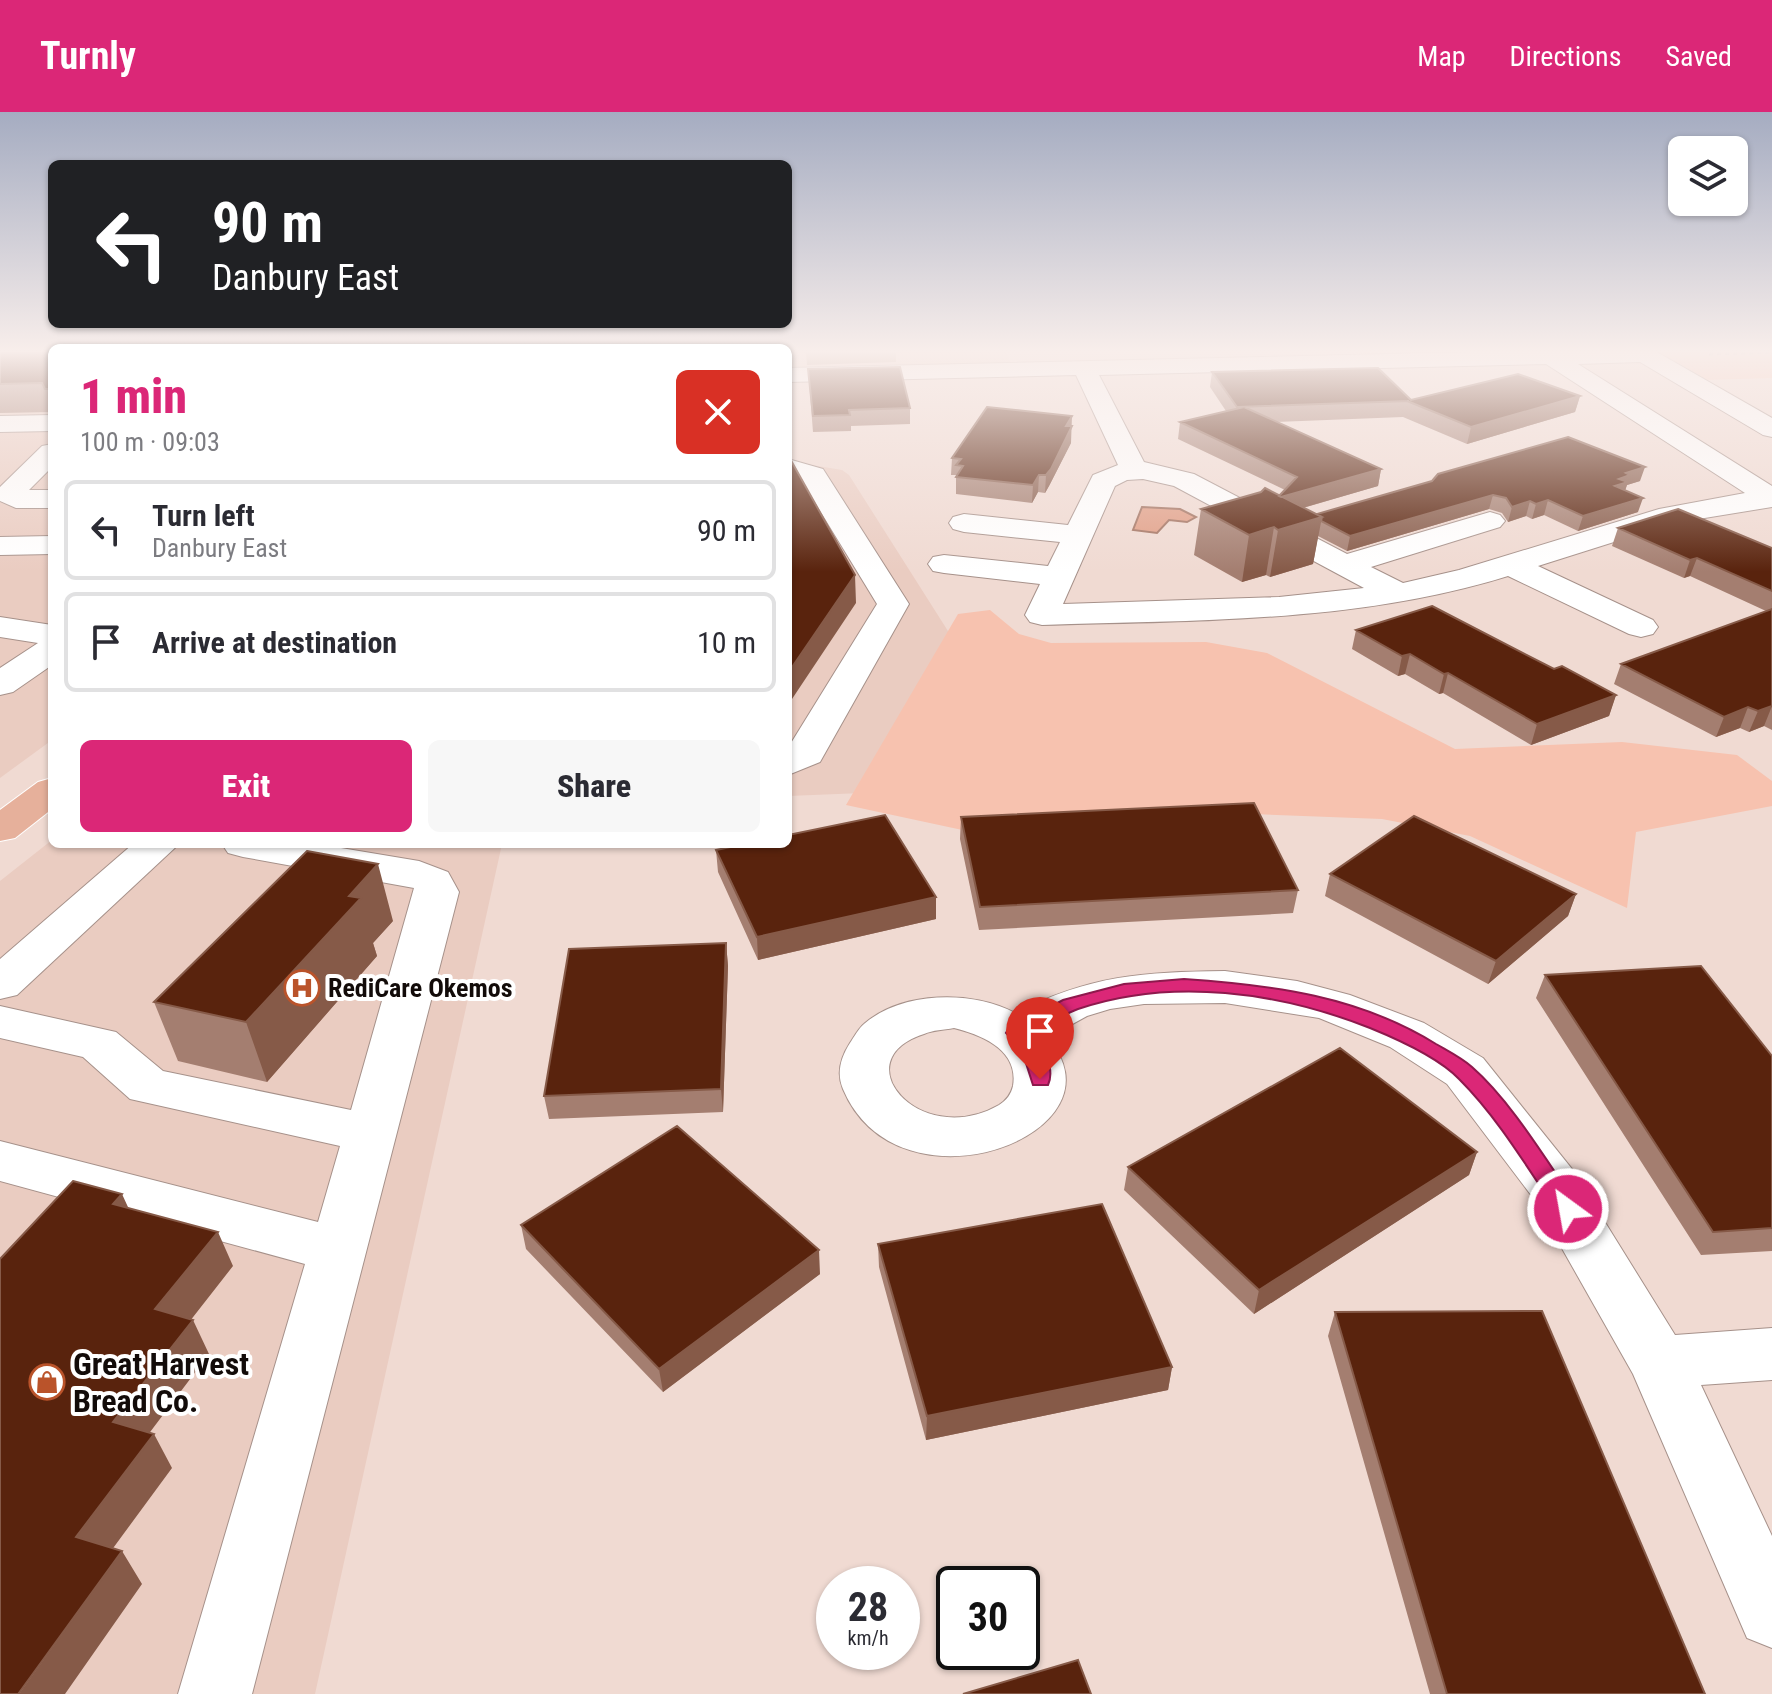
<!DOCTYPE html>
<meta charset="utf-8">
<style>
body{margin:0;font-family:"Roboto Condensed",sans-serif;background:#f7f7f7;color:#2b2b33;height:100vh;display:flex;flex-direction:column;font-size:30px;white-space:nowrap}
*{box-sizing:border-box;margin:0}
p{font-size:26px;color:#7c7c81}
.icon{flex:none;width:44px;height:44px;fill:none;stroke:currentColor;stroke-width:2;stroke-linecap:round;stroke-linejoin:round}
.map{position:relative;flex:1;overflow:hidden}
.sheet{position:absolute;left:48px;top:232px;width:744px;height:504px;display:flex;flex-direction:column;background:#fff;border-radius:12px;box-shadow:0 2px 6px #0004}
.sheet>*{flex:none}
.hud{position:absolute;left:48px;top:48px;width:744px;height:168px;border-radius:12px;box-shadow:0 2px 6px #0004;background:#202124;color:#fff;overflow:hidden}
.buttons{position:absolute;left:1668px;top:24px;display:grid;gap:16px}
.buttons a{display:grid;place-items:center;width:80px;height:80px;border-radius:12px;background:#fff;box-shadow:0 2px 6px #0004;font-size:40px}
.speed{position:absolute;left:816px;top:1454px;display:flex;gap:16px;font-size:40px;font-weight:700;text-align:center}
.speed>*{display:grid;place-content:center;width:104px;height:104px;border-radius:50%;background:#fff;box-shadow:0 2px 6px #0004;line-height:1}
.speed small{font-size:20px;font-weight:400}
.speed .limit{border:4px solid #111;border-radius:12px;background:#fff;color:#111}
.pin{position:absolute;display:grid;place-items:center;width:68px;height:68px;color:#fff;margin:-82px -34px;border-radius:50% 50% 50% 0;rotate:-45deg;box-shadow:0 0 8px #0007}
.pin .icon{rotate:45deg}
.me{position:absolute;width:88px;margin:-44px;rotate:328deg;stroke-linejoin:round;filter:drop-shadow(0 0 6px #0008)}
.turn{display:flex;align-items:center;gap:28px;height:168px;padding:0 32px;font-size:36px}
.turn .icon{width:104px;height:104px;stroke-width:2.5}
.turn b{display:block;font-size:56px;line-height:68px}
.round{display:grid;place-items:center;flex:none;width:84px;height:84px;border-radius:12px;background:#f7f7f7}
.overview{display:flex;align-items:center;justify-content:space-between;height:136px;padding:0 32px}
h1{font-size:48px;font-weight:800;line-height:60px;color:#db2777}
.action{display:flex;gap:16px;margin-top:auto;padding:16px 32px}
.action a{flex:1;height:92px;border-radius:12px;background:#db2777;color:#fff;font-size:32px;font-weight:800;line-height:92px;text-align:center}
.action a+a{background:#f7f7f7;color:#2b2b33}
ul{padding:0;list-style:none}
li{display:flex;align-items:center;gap:24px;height:100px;margin:0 16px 12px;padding:0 16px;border:4px solid #e1e1e2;border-radius:12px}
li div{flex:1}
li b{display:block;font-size:30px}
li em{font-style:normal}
header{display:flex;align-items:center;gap:48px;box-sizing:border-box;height:112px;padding:0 40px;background:#db2777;color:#fff}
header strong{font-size:38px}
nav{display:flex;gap:44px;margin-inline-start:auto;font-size:28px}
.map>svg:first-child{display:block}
</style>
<header>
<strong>Turnly</strong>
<nav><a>Map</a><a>Directions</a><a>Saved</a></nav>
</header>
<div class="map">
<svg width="1772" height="1582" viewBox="0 0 1772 1582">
<rect width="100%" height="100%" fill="#f0dad2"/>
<path fill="#eaccc1" d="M0 239H52V628L0 666Z
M788 239H1006L1011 251 788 256Z
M788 349 842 358 849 363 967 549 1039 674 788 684Z
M52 728V732H502L315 1582H0V769Z"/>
<path fill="#f7c2af" d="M1653 239H1772V266L1704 268Z
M990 498 1019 522 1051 531 1206 530 1267 541 1455 637 1622 630 1737 643 1772 669V694L1636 720 1627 796 1470 724 1382 707 1200 700 967 719 846 693 958 502Z"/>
<path fill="#e19f87" stroke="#a37361" stroke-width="2" d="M1142 395 1180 397 1196 405 1187 410 1169 408 1157 421 1133 418Z"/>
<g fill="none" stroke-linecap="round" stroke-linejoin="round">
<defs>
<path id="minor" d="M1519 239H1655L1772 306V325L1763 323 1640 250 1578 252 1772 374V395L1674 411 1538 454 1653 508 1658 515 1653 522 1641 525 1629 522 1508 464C1357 511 1198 508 1042 513L1030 510 1025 503 1040 472 944 461 933 459 928 452 933 445 944 443 1048 454 1060 430 964 420 953 417 949 411 953 405 964 402 1068 413 1093 363 1118 353 1076 263 788 270V256ZM1546 252 1745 381 1659 397 1459 458 1403 471 1371 455 1500 415 1505 409 1500 403 1490 400 1347 442 1194 362 1144 350 1099 263ZM1143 367 1174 374 1364 476 1279 485 1063 492 1115 374 1127 368Z
M52 303V319L0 320V304Z
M52 332V355L29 378H52V396H16L0 389V375L42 334Z
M788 347 823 357 909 492 820 650 788 663V636L877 492 802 369 788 364Z
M52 424V442L0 443V425Z
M0 505 52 513V553L13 580 0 583V556L38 531 0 525Z
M133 732H179L17 883 0 887V847Z
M222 732H317L419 749 448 760 459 780 252 1582H178L305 1152 0 1069V1029L318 1110 340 1034 130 987 83 945 0 926V894L116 920 163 959 351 998 414 776 243 745 228 741Z
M1225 859 1297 869 1350 883 1424 911 1483 946 1572 1057 1675 1223 1772 1216V1268L1701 1273 1772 1424V1536L1747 1526 1633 1262 1534 1087 1447 972 1390 935 1319 906 1225 891 1144 892 1110 897 1087 904 1047 926C1133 1020 899 1110 843 977 836 961 841 945 850 931 854 925 859 916 864 912 902 879 973 878 1015 901 1091 863 1142 860 1225 859ZM954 916C982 923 1019 938 1013 974 1011 982 1007 988 999 993 920 1038 842 948 924 922 933 918 944 918 954 916Z"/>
<path id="major" d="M52 666V697L15 726 0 729V698L38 670Z"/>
</defs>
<use href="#minor" stroke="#a6918a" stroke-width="2"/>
<use href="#major" stroke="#fff" stroke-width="2"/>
<path stroke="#83746f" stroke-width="3" stroke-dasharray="4 4" stroke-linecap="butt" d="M1709 242 1772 240"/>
<use href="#minor" fill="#fff" fill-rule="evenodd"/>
<use href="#major" fill="#e6b09b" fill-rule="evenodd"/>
</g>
<path fill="#a47e70" d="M0 239H52V300L0 301Z
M806 239H896V250L807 253Z
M808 257 910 296V312L851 314V319L813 320Z
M1212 260 1411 288 1580 284 1575 300 1467 332 1403 305 1276 310 1381 357 1378 374 1303 396 1317 402 1432 369H1640L1627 373 1625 378 1638 400 1578 419 1544 403 1532 407 1526 404 1508 410 1502 401 1489 397 1347 439 1318 424 1313 452 1270 465 1266 463 1242 470 1194 443 1201 397 1279 384 1285 378 1178 327 1180 310 1226 299 1210 275Z
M1071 314V331L1049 374 1045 381 1038 380 1032 391 956 382V363H951L952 346Z
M1618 416 1772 436V618L1764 614 1749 620 1740 616 1716 625 1614 572 1621 552 1766 499 1690 464 1684 466 1612 434Z
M1356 518 1554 557 1616 583 1609 604 1531 633 1443 581 1439 582 1405 562 1398 564 1352 537Z
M961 705 1298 778 1293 801 979 818 960 727Z
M716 738 936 785V807L758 848 718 760Z
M1330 762 1576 782 1568 804 1488 872 1325 784Z
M393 809 373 831 377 844 267 970 178 949 154 890Z
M726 831 728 854 723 1000 549 1007 544 984Z
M1545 863 1772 944V1139L1701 1143 1536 886Z
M1477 1040 1469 1063 1254 1202 1124 1078 1128 1055Z
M521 1113 820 1162 663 1280 526 1137Z
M878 1132 1172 1255 1168 1278 926 1328 879 1155Z
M1335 1200 1705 1582H1430L1328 1224Z"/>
<path fill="#865a48" d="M1580 284 1575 300 1467 332 1471 315Z
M1072 304 1071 331 1049 374 1045 381 1046 363 1066 314Z
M1645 355 1640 369 1627 373 1623 385 1615 374 1619 367 1626 361Z
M1381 357 1378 374 1278 403 1281 385Z
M1039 363 1038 380 1032 391 1033 373Z
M1493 383 1489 397 1347 439 1350 424Z
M1643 386 1638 400 1578 419 1583 404Z
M1548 388 1544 403 1532 407 1536 392Z
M1530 389 1526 404 1508 410 1512 395Z
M1322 405 1313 452 1270 465 1278 418Z
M1274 415 1266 463 1242 470 1249 423Z
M1697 446 1690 464 1684 466 1690 448Z
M855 463 856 491 788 593V561Z
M1410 542 1405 562 1398 564 1402 544Z
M1448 561 1443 581 1439 582 1444 562Z
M1616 583 1609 604 1531 633 1537 612Z
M1772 594 1764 614 1749 620 1758 599Z
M1748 595 1740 616 1716 625 1724 605Z
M378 752 393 809 373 831 377 844 267 970 246 910 349 784Z
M1576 782 1568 804 1488 872 1496 849Z
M936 785V807L758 848 757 825Z
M726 831 728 854 723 1000 721 977Z
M1477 1040 1469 1063 1254 1202 1259 1178Z
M122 1082 138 1117 113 1092Z
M218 1120 233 1154 172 1232 155 1197Z
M819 1138 820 1162 663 1280 659 1257Z
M193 1208 209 1242 132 1344 113 1310Z
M1172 1255 1168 1278 926 1328 927 1304Z
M154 1322 172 1356 97 1458 76 1425Z
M122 1439 142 1472 65 1582H19Z"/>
<path fill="#59230d" stroke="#865a48" stroke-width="2" d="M0 239H52V277H45L42 271 0 272Z
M900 255 910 296 849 298 850 303 813 304 808 257Z
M1378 256 1411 288 1518 262 1580 284 1471 315 1407 289H1409L1237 295 1212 260Z
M987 295 1072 304 1066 314H1072L1051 357 1046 363H1039L1033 373 956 365 963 354 956 353 961 347 952 346Z
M1244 295 1381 357 1281 385 1279 384 1297 365 1180 310Z
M1568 325 1645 355 1626 361 1630 363 1619 367 1628 370 1615 374 1643 386 1583 404 1548 388 1536 392 1530 389 1512 395 1506 386 1493 383 1350 424 1321 409 1322 405 1317 402 1432 369 1438 362Z
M788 343 855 463 788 561Z
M1265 376 1322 405 1278 418 1274 415 1249 423 1201 397 1261 380Z
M1678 397 1772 436V479L1697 446 1690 448 1618 416Z
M1432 494 1554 557 1562 554 1616 583 1537 612 1448 561 1444 562 1410 542 1402 544 1356 518Z
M1772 497V594L1758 599 1748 595 1724 605 1621 552Z
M1254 691 1298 778 980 795 961 705Z
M885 703 936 785 757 825 716 738 745 732H788V723Z
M1414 704 1576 782 1496 849 1330 762Z
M307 739 378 752 349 784 361 786 246 910 154 890Z
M726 831 721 977 544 984 569 837Z
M1701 854 1772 944V1116L1713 1120 1545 863Z
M1340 936 1477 1040 1259 1178 1128 1055Z
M677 1014 819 1138 659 1257 521 1113Z
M73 1069 122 1082 113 1092 218 1120 155 1197 193 1208 113 1310 154 1322 76 1425 122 1439 19 1581 20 1582H0V1147Z
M1102 1092 1172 1255 927 1304 878 1132Z
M1542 1199 1705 1582H1447L1335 1200Z
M1078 1548 1091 1582H963Z"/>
<linearGradient id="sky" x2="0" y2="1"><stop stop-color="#a5acc1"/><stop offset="0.52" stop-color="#f8eeeb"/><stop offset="1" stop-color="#f8eeeb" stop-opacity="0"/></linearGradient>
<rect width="1772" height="460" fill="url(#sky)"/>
<path fill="#db2777" stroke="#8e194d" stroke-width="2" d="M1184 867C1273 873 1359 884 1436 932 1448 939 1462 946 1472 955 1511 989 1546 1048 1576 1091L1580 1097 1576 1104 1568 1106 1560 1104C1528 1057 1499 1007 1459 967 1438 945 1397 927 1370 916 1279 880 1172 865 1078 897 1062 903 1045 914 1030 922 1042 934 1056 955 1048 973H1033L1022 939 1006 921 1009 916 1063 888 1124 872Z"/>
<defs>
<symbol id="hospital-ring" viewBox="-11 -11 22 22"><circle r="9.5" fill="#fff" stroke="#ba532a" stroke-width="1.5"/><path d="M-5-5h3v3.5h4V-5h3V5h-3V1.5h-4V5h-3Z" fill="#ba532a"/></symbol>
<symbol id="shop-ring" viewBox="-11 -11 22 22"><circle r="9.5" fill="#fff" stroke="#ba532a" stroke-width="1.5"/><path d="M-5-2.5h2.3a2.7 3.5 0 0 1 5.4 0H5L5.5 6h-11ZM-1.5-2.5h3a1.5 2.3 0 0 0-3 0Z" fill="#ba532a"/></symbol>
</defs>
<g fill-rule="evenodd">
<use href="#hospital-ring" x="282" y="856" width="40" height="40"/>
<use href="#shop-ring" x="27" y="1250" width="40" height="40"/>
</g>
<g text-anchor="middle" stroke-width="8" stroke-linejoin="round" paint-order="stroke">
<g font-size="26" font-weight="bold" fill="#120b09" stroke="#fff" text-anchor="start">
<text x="328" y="885">RediCare Okemos</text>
</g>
<g font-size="32" font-weight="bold" fill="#120b09" stroke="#fff" text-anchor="start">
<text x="73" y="1263">Great Harvest<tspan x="73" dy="37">Bread Co.</tspan></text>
</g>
</g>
</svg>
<div class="buttons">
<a><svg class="icon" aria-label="layers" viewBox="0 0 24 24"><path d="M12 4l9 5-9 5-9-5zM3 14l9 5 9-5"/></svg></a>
</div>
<div class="speed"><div>28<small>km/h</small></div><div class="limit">30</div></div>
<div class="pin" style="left:1040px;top:967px;background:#d93025"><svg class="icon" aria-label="arrive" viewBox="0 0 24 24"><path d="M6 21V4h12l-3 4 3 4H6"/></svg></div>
<svg class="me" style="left:1568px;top:1097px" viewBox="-20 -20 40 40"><circle r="17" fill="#db2777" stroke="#fff" stroke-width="3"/><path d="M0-11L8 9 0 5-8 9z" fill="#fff"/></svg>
<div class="hud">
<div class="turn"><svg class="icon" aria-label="left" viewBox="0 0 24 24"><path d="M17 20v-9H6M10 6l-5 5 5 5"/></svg><div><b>90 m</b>Danbury East</div></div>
</div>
<section class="sheet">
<div class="overview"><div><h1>1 min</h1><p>100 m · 09:03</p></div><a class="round" style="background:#d93025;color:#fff"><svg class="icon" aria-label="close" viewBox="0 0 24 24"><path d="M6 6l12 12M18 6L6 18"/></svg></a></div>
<ul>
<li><svg class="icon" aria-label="left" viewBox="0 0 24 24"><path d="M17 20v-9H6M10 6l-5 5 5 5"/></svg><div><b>Turn left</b><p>Danbury East</p></div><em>90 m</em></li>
<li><svg class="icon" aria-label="arrive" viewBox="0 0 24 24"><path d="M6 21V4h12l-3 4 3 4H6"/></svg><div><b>Arrive at destination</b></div><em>10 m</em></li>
</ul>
<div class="action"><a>Exit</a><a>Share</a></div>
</section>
</div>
